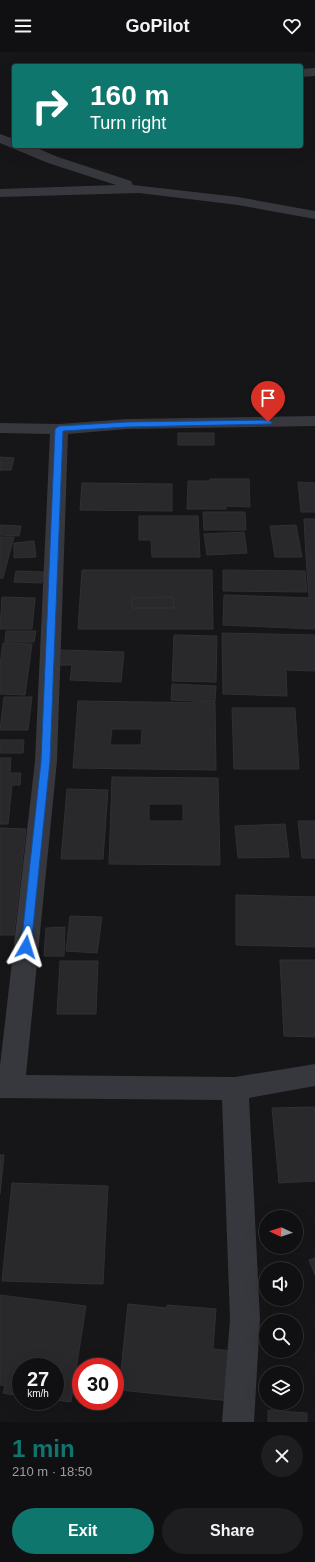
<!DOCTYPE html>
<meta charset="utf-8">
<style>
body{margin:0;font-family:Helvetica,sans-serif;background:#1e1e20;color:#f1f3f6;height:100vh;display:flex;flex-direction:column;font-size:15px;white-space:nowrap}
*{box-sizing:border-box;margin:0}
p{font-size:13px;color:#9c9d9f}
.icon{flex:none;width:22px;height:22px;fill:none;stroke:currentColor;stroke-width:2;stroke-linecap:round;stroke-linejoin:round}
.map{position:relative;height:1370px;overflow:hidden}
.drawer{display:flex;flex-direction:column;background:#101012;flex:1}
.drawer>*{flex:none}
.hud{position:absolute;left:12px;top:12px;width:291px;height:84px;border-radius:4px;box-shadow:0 4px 16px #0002,0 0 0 1px #303032;background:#0f766e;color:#fff;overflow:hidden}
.needle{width:26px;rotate:273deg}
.controls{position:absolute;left:259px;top:1158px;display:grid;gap:8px}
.controls a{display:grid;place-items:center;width:44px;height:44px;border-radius:50%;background:#101012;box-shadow:0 4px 16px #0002,0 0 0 1px #303032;font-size:20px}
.speed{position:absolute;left:12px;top:1306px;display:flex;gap:8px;font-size:20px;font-weight:700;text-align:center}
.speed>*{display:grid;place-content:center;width:52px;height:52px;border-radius:50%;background:#101012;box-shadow:0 4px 16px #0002,0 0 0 1px #303032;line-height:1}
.speed small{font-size:10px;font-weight:400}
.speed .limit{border:6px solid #d22;background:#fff;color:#111}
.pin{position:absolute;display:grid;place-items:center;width:34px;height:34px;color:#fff;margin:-41px -17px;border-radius:50% 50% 50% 0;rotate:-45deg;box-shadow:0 0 4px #0007}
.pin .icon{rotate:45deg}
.me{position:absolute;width:44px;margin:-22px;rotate:6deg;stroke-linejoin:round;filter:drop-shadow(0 0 3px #0008)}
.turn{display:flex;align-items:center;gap:14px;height:84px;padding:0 12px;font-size:18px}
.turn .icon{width:52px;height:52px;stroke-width:2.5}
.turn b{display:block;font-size:28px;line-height:34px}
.round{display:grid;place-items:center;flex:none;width:42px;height:42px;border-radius:21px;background:#1e1e20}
.summary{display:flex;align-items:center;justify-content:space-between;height:68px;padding:0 12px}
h1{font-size:24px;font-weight:700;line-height:30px;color:#0f766e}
.cta{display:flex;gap:8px;margin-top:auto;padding:8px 12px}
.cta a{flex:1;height:46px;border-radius:24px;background:#0f766e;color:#fff;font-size:16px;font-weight:700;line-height:46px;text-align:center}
.cta a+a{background:#1e1e20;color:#f1f3f6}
header{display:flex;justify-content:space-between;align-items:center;height:52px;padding:0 12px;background:#101012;font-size:18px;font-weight:700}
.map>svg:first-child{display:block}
</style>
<header><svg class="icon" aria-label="menu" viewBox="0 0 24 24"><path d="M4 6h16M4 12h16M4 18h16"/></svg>GoPilot<svg class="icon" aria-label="heart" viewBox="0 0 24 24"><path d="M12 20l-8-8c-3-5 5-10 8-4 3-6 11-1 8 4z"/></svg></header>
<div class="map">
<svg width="315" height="1370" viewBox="0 0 315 1370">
<rect width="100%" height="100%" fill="#161618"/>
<path fill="#29292c" stroke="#303034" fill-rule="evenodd" d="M178 381H214V393H178Z
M0 405 14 406 11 418H0Z
M210 427H249L250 455 226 454V457H187L188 429H210Z
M298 430 315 431V460H301Z
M82 431 172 432V459L80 458Z
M203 460H245L246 478H204Z
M139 464H198L200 505H152L151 488H139Z
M304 467H315V505H306Z
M0 473 21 474 19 484 0 483Z
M296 473 302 505H275L270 474Z
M244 480 247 501 207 503 204 482Z
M0 485H14L3 526H0Z
M34 489 36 505 14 506V491Z
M306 506H315V545H309Z
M82 518H212L213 577H78ZM173 545 174 556H132V546Z
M223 518 305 519 307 540 223 539Z
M16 519 44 520 42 531 14 530Z
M224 543 315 546V577L223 573Z
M2 545 35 546 32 577H0Z
M173 545 174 556H132V546Z
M6 579H36L34 590H5Z
M222 581 315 583V619L286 618 287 644 223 642Z
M174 583 217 584 216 630 172 629Z
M3 591 32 592 25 643 0 642V613Z
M60 598 124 600 121 630 70 628 72 613H58Z
M172 632 216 634 215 650 171 648Z
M4 645H32L28 678H0Z
M78 649 215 651 216 718 73 716ZM112 677H142L141 693H110Z
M232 656H295L299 717H234Z
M0 688H24L23 701H0Z
M0 706H11L10 721H21L20 733H12L8 772H0Z
M112 725 218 726 220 813 109 812ZM149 752H183V769H149Z
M67 737 108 738 103 807H61Z
M298 769H315V806H302Z
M285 772 289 805 238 806 235 774Z
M0 776 26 777 14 883H0Z
M236 843 315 845V895L236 893Z
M70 864 102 865 97 901 66 899Z
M65 875 64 904H44L46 876Z
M280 908H315V985L284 984Z
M60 909H98L96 962H57Z
M315 1055V1129L279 1131 272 1056Z
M0 1103H4L0 1142Z
M12 1131 108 1134 103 1232 2 1229Z
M315 1206V1223L309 1208Z
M0 1243 86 1254 71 1350 55 1348V1315H21V1344L3 1341 5 1334 0 1333Z
M128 1252 167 1256V1253L216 1257 213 1297 233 1299 231 1349 119 1338Z
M268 1358 307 1361V1370H268Z"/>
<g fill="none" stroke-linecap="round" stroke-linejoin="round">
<path fill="#37383d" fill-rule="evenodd" d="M315 16V24L301 25V17Z
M0 82 14 87V94H32L58 105 131 129 133 133 238 145 315 159V167L238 153 139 141 0 145V137L116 133 48 111 0 91Z
M315 364V374L127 377 68 382 57 709 26 1023 235 1025 315 1012V1034L249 1046 260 1267 254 1370H222L230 1267 222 1048 0 1046V1014L35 709 50 382 0 381V371L59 372 127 367Z"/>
</g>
<path fill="#1a73e8" stroke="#114b97" d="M268 368 272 370 271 372 127 375 63 379 50 709 31 895 30 898H22L21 895 41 709 55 377 59 374 127 370Z"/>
</svg>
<div class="controls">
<a><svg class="needle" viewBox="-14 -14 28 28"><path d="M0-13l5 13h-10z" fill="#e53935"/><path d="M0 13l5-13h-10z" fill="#9c9d9f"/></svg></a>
<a><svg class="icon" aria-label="sound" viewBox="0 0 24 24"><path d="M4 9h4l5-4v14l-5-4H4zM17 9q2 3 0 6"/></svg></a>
<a><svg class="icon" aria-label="search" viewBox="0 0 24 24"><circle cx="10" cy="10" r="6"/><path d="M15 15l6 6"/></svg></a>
<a><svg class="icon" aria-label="layers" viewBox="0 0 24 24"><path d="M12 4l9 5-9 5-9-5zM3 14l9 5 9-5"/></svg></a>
</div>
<div class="speed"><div>27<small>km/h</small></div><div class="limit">30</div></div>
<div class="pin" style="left:268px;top:370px;background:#d93025"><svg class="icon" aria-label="arrive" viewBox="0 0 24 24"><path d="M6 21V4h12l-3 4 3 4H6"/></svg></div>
<svg class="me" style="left:26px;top:895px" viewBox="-20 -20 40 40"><path d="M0-17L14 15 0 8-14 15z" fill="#1a73e8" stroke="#fff" stroke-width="4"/></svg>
<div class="hud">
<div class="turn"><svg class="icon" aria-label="right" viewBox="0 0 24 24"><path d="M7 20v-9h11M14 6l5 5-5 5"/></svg><div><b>160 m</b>Turn right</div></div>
</div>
</div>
<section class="drawer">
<div class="summary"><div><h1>1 min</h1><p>210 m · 18:50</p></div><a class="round"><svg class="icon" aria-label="close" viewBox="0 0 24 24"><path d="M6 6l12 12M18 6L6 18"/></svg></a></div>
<div class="cta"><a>Exit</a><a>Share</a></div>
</section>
